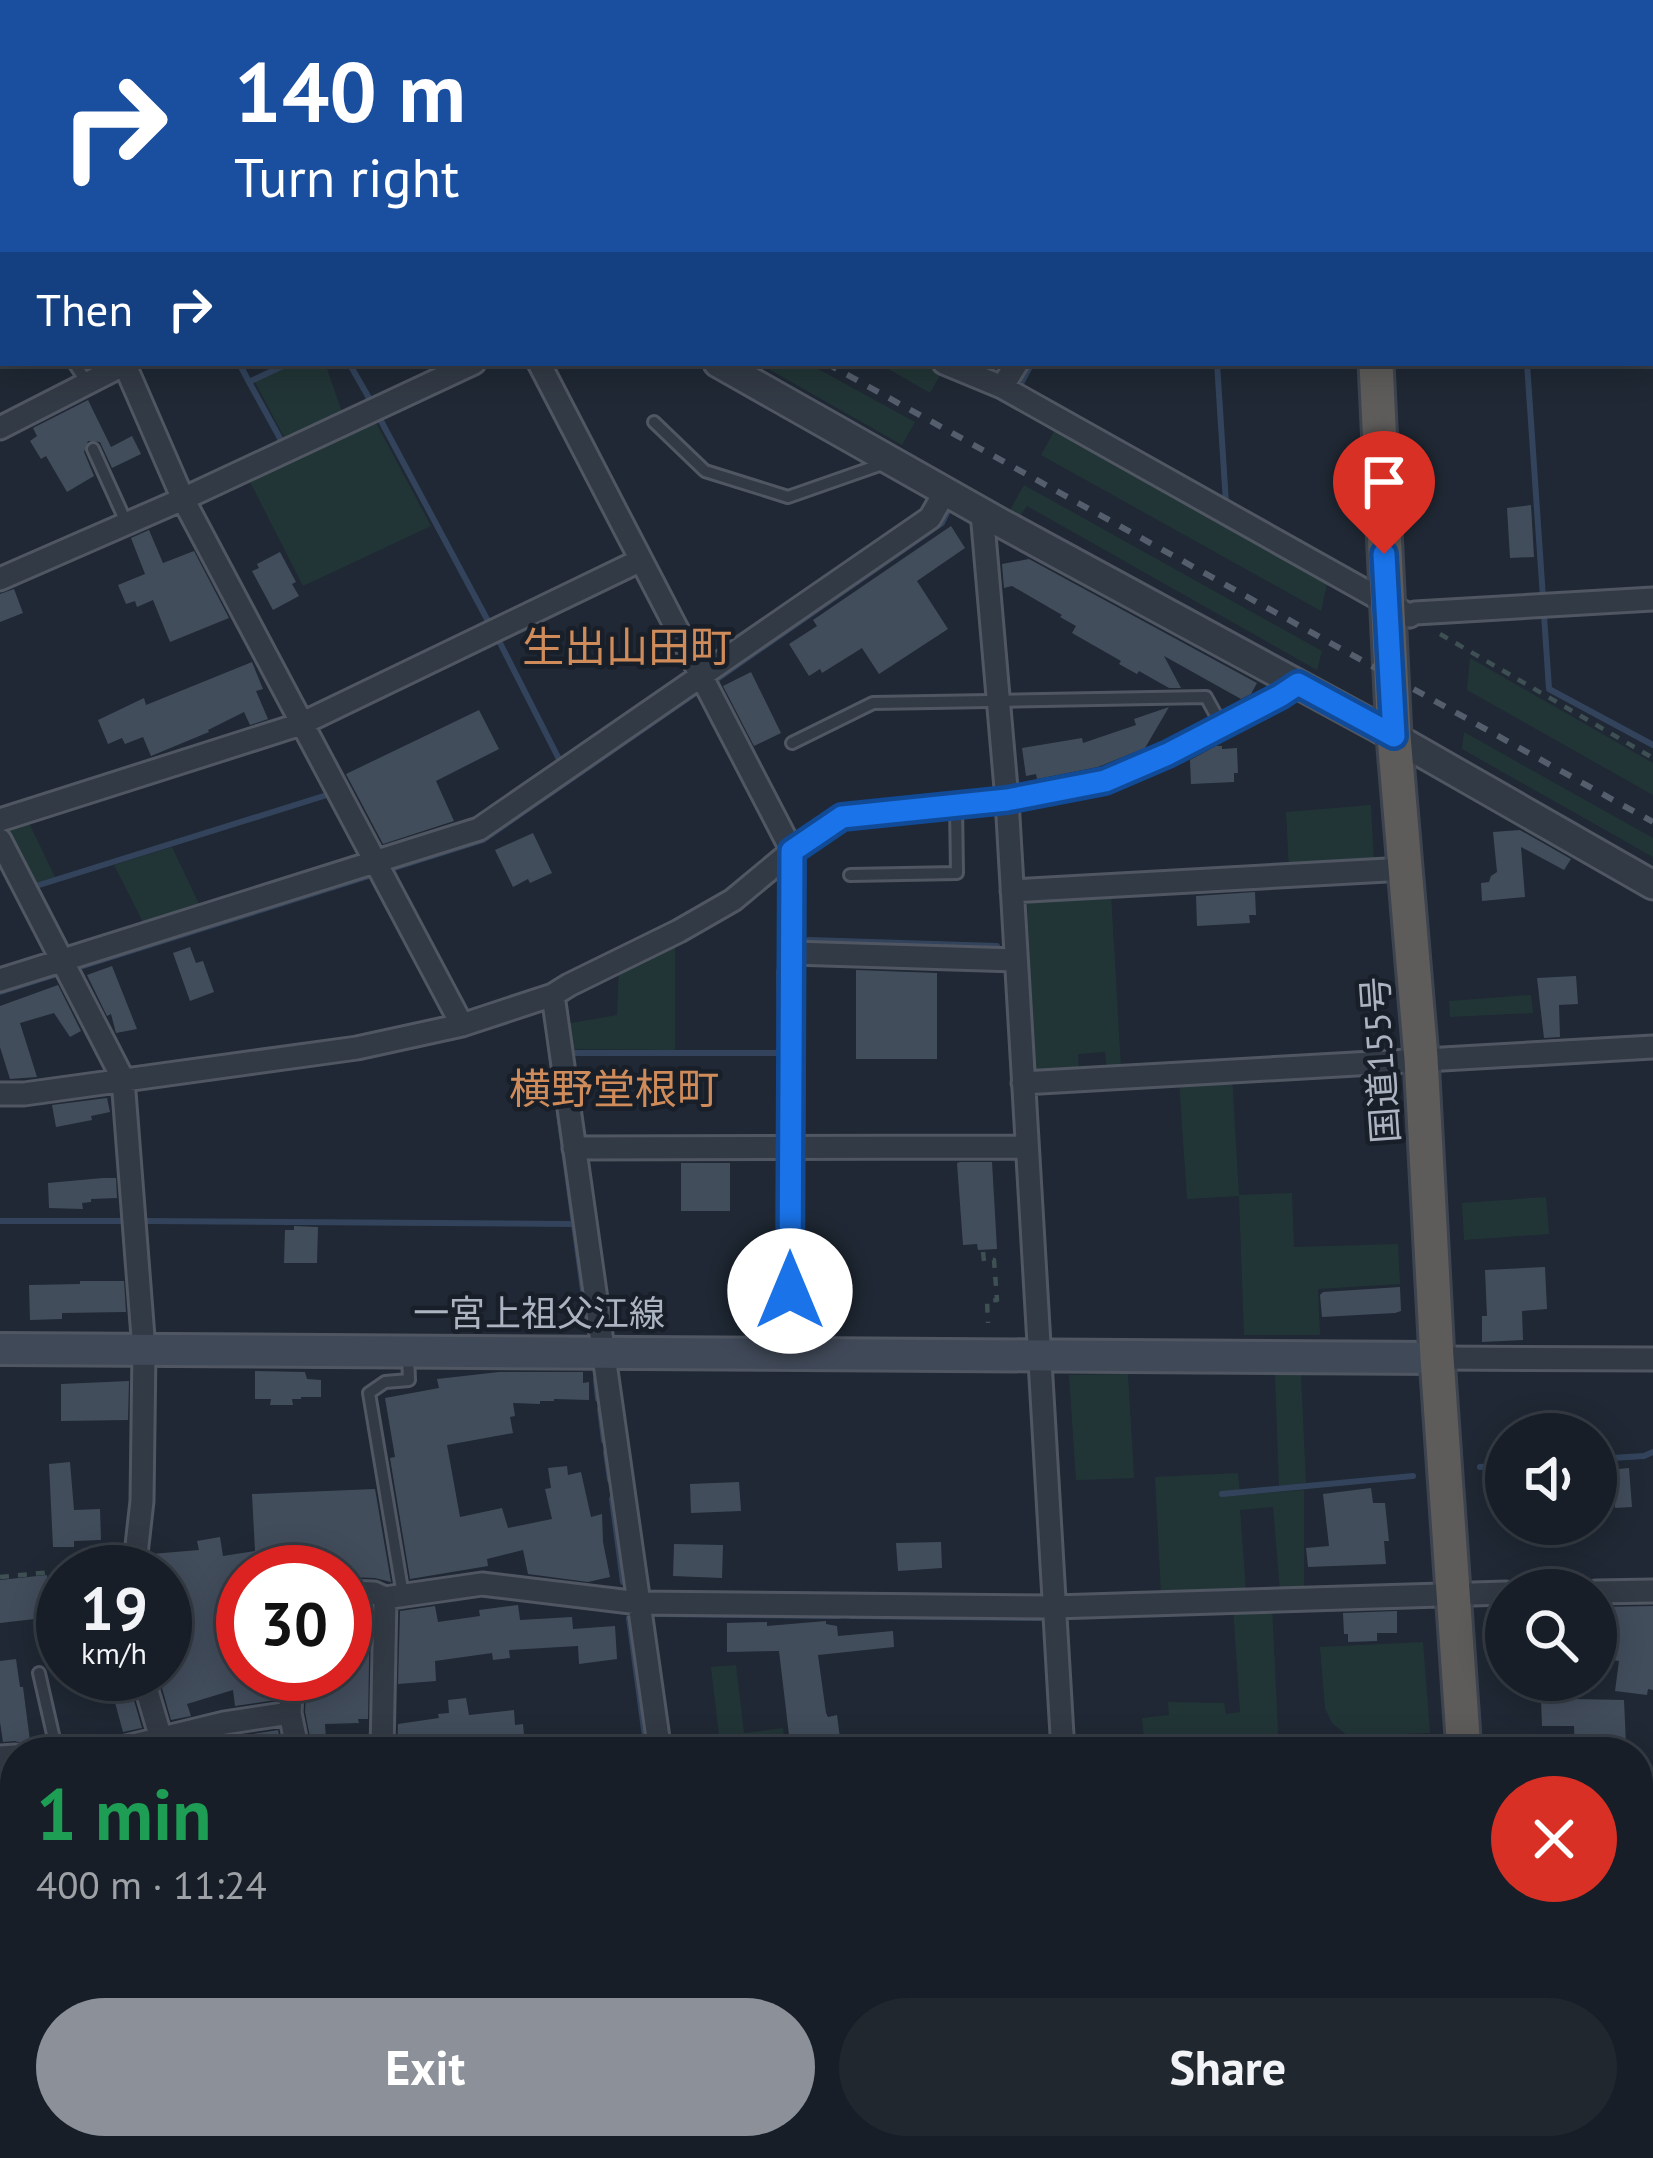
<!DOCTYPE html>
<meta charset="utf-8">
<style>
body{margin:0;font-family:"PT Sans","Noto Sans JP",sans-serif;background:#20272f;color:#f1f3f6;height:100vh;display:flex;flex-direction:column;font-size:45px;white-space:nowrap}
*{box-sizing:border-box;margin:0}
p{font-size:39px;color:#9ea2a7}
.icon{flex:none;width:66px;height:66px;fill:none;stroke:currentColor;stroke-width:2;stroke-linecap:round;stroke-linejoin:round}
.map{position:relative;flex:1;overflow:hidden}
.drawer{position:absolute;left:0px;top:1737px;width:1653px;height:423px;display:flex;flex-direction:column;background:#171e27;border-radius:48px 48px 0 0;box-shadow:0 6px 30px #0003,0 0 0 3px #363c44}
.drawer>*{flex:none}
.banner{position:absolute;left:0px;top:0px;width:1653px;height:366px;box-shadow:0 6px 30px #0003,0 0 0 3px #363c44;background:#1a4fa0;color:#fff;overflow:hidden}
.buttons{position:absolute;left:1485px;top:1413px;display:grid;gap:24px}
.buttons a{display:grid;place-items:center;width:132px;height:132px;border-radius:50%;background:#171e27;box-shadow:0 6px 30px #0003,0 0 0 3px #363c44;font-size:60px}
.speed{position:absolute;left:36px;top:1545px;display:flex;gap:24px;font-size:60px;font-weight:700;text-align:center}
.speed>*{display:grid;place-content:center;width:156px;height:156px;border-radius:50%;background:#171e27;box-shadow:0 6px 30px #0003,0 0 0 3px #363c44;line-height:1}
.speed small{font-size:30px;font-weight:400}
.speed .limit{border:18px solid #d22;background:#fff;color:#111}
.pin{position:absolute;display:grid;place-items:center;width:102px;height:102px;color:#fff;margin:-123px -51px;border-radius:50% 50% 50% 0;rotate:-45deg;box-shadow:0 0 12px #0007}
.pin .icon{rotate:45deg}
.me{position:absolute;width:132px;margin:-66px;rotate:0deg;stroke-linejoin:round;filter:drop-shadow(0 0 9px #0008)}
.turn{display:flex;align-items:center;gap:42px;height:252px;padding:0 36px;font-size:54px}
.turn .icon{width:156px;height:156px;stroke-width:2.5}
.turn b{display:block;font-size:84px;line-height:102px}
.then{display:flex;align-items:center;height:114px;padding:0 36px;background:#0003;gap:24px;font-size:45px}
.round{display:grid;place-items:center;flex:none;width:126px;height:126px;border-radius:63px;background:#20272f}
.summary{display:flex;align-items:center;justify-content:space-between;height:204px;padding:0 36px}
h1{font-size:72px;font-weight:600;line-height:90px;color:#1e9e55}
.button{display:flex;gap:24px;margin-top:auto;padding:24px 36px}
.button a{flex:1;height:138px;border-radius:72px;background:#8c9099;color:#fff;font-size:48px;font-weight:600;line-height:138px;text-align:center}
.button a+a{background:#20272f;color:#f1f3f6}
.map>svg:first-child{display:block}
</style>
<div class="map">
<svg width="1653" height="2158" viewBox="0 0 1653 2158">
<rect width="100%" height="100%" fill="#1f2834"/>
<path fill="#223536" d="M295 363H325L342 412 285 439 255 382Z
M758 363H807L915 422 902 445Z
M878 363H932L943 370 930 393Z
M374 419 431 526 303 586 248 478Z
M1057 426 1328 580 1321 611 1041 455Z
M1024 485 1322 651 1317 670 1027 506 1020 516 1010 510Z
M1470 658 1653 763V795L1467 690Z
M1464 732 1653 838V857L1462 749Z
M1371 805 1374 866 1289 870 1286 812Z
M28 821 55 877 35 884 9 832 11 826Z
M172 847 200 906 144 924 114 865Z
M1111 893 1121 1069 1107 1070 1105 1052 1078 1054 1079 1072 1040 1074 1030 1069 1024 950 1029 949 1027 897Z
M675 939V1050L571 1049 566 1024 617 1015 619 966Z
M1531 995 1533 1013 1450 1017 1449 1001Z
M1232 1077 1239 1195 1292 1193 1294 1247 1398 1244 1400 1284 1318 1289 1320 1335H1244L1239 1196 1187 1199 1179 1080Z
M1546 1197 1549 1234 1464 1240 1462 1203Z
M1128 1374 1134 1478 1076 1480 1069 1375Z
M1275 1374 1301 1375 1306 1483 1279 1486Z
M1238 1473 1240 1495 1304 1490V1591H1280L1273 1507 1240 1510 1246 1591 1161 1593 1155 1477Z
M1233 1606H1272L1279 1752H1145L1142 1718 1169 1715 1168 1702 1224 1703 1226 1714 1240 1712Z
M1423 1642 1430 1733 1348 1736 1332 1723 1325 1708 1320 1647Z
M736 1665 744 1733 783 1728 786 1752H721L711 1667Z"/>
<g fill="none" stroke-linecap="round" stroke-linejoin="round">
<path stroke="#32435b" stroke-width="6" d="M1185 0 1187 3
M1432 0 1433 3
M653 3 656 0
M0 62 3 63
M1650 270H1653
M239 363 249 382 289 363
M349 363 369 398
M1217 363 1226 503
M1527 363 1543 598
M249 382 282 442
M1023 389 1019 387 1032 363
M380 419 488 621
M1544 615 1549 689 1653 745
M497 637 562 765
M717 679 942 523 949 509
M391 869 483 840 697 692
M36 886 330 794
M808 940 997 946
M0 992 369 876
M574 1053H780L779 971
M551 1054 587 1320
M0 1221H123
M146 1221 573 1224
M596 1380 598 1399
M600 1409 604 1441
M606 1452 610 1480
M1596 1459 1644 1456 1653 1452
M1480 1467 1506 1465
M1222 1494 1413 1476
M612 1499 623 1582
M658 1614 839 1616
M851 1616 1047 1618 1048 1622
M629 1618 647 1752
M702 2145 704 2154"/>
</g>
<path fill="#424d5c" d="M88 400 111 447 132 436 141 454 112 468 100 442 88 441 84 452 94 476 67 492 46 456 41 459 30 441 37 436 33 428Z
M1531 505 1534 557 1510 558 1507 508Z
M951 526 965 548 917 581 948 629 879 674 862 648 822 673 820 669 809 676 789 644 817 626 813 620Z
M149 530 163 563 194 551 229 618 170 642 153 600 137 607 135 601 126 604 118 585 145 574 131 538Z
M280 552 296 582 292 584 299 596 273 610 252 571 259 568 257 564Z
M1029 559 1257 683 1251 694 1241 699 1164 656 1181 688H1169L1139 671 1137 674 1119 664 1121 661 1072 633 1076 626 1060 617 1062 615 1012 586 1004 588 1002 564Z
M14 589 23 613 0 622V594Z
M252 662 263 689 256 691 268 719 250 725 244 712 208 730 209 732 151 756 143 737 125 744 122 738 108 744 98 720 144 698 146 705Z
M751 672 781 733 754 746 723 686Z
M1169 707 1145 748 1098 767 1037 779 1036 774 1026 776 1022 748 1082 738 1083 743 1136 725 1134 719Z
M479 710 499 749 436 781 454 821 383 844 346 774Z
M1216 746H1222V749L1237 748 1238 773H1234V782L1191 784 1190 760Z
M1520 830 1571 859 1564 870 1521 847 1525 897 1482 901 1481 883 1489 882 1491 876 1497 872 1493 832Z
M533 833 552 873 530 883 528 879 513 887 495 850Z
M1255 892 1256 915H1249L1250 923 1197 926 1196 896Z
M190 947 196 963 203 961 214 992 190 1001 173 953Z
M112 966 137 1029 116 1033 111 1014 107 1016 87 975Z
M856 970 937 973V1059H856Z
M1576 976 1578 1004 1559 1005 1560 1037 1544 1038 1537 978Z
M58 985 81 1031 70 1037 54 1013 20 1023 37 1077 10 1079 0 1047V1006Z
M107 1098 110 1112 91 1116 92 1120 56 1127 52 1105Z
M960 1162H992L997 1249 978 1250 977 1244 963 1245 957 1163Z
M681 1163H730V1211H681Z
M103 1178H116L117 1198 91 1199V1202L82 1203 83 1209 49 1208 48 1183Z
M294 1226 318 1227 317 1263H284L285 1230H294Z
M1545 1267 1547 1309 1522 1311 1523 1340 1482 1342V1316H1487L1485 1270Z
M80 1281H124L126 1312 62 1313V1319L30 1320 29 1285 80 1284Z
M1400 1287 1401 1311 1395 1313 1322 1317 1320 1295 1323 1292Z
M255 1371 305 1372 307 1379 321 1380V1397H301V1399H292L293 1405H270L271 1399H255Z
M499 1372H583V1383L589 1382V1400L554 1399V1401H540V1404L513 1403 515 1416 510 1417 513 1433 447 1445 460 1517 502 1508 508 1528 552 1519 545 1489 551 1488 548 1468 567 1466 568 1475 581 1472 591 1517 602 1514 603 1542 610 1577 588 1582 528 1574 523 1550 487 1559 488 1566 410 1579 390 1458 395 1457 385 1398 439 1388 437 1379Z
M129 1381 128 1420 61 1421V1384Z
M70 1462 74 1510 100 1509 101 1540 74 1541V1547H53L49 1464Z
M1629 1468 1632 1507 1615 1508 1614 1496 1596 1497V1471Z
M739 1482 741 1511 691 1513 690 1484Z
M1371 1488 1373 1503H1385L1389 1541H1384L1386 1564 1308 1567 1306 1548 1329 1546 1323 1494Z
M375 1489 391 1582 375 1578 345 1577V1572L310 1571V1566L243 1572V1591L226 1594 243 1654V1674H277L276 1700 235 1706 233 1690 187 1704 191 1716 171 1720 160 1681 174 1677 168 1643 165 1644V1627L169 1626 165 1606V1572H149L151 1554 199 1550 197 1541 220 1537 223 1556 255 1551 252 1494Z
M941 1542 942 1568 898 1571 896 1543Z
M674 1544 723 1545 722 1578 673 1576Z
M47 1575 52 1617 0 1623V1580Z
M518 1605 520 1620 572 1617 573 1629 615 1626 617 1659 579 1664 578 1646 509 1650 510 1658 493 1660 492 1653 435 1661 436 1681 398 1684 400 1611 435 1606 438 1622 480 1616 479 1610Z
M1653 1606V1690L1648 1689 1647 1695 1615 1691 1619 1661 1601 1659 1602 1654 1596 1653V1607Z
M345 1607 370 1608 368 1719H358L359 1723 325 1724 326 1740 322 1746V1752H313L305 1712 307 1674H345Z
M1397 1611V1633H1377V1641L1348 1642V1634H1344L1343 1613Z
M826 1621V1624L837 1626 838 1636 893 1631 894 1647 818 1655 826 1713 828 1717 837 1715 841 1746 791 1752 779 1651 727 1652V1623L767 1622V1626Z
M16 1659 20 1687H23L30 1741 29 1745H25L15 1741 3 1742 0 1722V1661Z
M131 1690 142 1728 123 1732 113 1695Z
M466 1698 469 1715 514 1710 515 1725 523 1724 525 1745 475 1752H397L398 1724 439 1718 438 1714 449 1713 448 1700Z
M1574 1699 1624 1700 1626 1744H1611V1748L1575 1749 1574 1726H1542L1541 1700Z
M278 1730 283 1752H180V1749L227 1738Z"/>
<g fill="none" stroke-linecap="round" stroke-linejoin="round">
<defs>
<path id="service" d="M74 363 88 384
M654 422 705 471 788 497 888 462
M93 449 126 522
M792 743 873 703 1206 697 1222 726
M850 875 957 873 956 805
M403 1595 369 1393 385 1382 409 1380 408 1355
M237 1601 243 1611
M39 1673 57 1752
M331 1748 381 1740"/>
<path id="minor" d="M295 0 300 3
M789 0 792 3
M363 3 366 0
M952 3 955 0
M0 204 3 203
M1650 344H1653
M124 363 183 499 462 1025
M539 363 792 851 790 1354
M944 363 1002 387 1410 616 1415 613 1653 599
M1002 387 1017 363
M0 428 127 363
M982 512 1007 800 1063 1752
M0 579 183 499 474 363
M0 820 301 724 641 560
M0 840 123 1079 144 1350 142 1501 134 1572
M1012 891 1405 869
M792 953 1016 960
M0 980 479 829 930 518 945 492
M553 995 660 1752
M1023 1083 1653 1047
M0 1094H24L357 1048 462 1025 553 995 569 985 679 931 733 900 792 851 842 817 1007 800 1105 781 1169 754 1280 696 1298 684
M574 1148 1026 1147
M1437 1358 1653 1359
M345 1592 374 1593 385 1598 482 1584 639 1603 1054 1607 1506 1593
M1596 1592 1653 1591
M142 1674 165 1752
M292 1674 290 1713 298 1752
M105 1752 224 1723 290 1713
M382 1752 385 1598
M0 1757 15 1756
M1638 1803 1653 1802
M0 1843 15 2017
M15 2040 12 2046 15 2085
M20 2145 21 2158
M714 2145 716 2158
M1088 2145 1089 2158
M182 2158 183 2145
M361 2158 362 2145
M833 2158 931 2145"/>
<path id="tertiary" d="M82 0 87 3
M1650 126 1653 124
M718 363 1001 523 1375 726 1653 885"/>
<path id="secondary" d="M0 1349 1437 1358"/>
<path id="trunk" d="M1352 0V3
M1376 363 1394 736 1421 1058 1437 1358 1464 1752
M1488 2145 1489 2158"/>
</defs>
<use href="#service" stroke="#505763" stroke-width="16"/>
<use href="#minor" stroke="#505763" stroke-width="27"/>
<use href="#tertiary" stroke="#505763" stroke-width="33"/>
<use href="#secondary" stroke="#505763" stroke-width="36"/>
<use href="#trunk" stroke="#3d444f" stroke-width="39"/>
<path stroke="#3e5053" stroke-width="4.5" stroke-dasharray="9 9" stroke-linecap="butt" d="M1569 0 1571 3
M1416 3 1423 0
M1440 634 1653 758
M983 1252 984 1261 994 1260 997 1300 987 1301 988 1323
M0 1577 114 1566"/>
<use href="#service" stroke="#323a45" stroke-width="10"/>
<use href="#minor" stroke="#323a45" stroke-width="21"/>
<use href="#tertiary" stroke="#323a45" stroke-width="27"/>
<use href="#secondary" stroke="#404958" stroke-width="30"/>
<use href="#trunk" stroke="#5e5c5a" stroke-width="33"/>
<path stroke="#545e6c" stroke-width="6" stroke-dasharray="12 12" stroke-linecap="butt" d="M183 0 189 3
M210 0 215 3
M826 363 1653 822"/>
</g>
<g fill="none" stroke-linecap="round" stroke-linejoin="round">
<defs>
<path id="route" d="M790 1291 792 851 842 817 1007 800 1105 781 1168 754 1280 696 1298 684 1394 736 1384 554"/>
</defs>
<use href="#route" stroke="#114b97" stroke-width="30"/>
<use href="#route" stroke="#1a73e8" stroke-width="21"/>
</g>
<g text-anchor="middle" stroke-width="9" stroke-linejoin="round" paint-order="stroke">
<g font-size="36" fill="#acb4c2" stroke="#181f29">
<text transform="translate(1380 1060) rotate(-94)" y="13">国道155号</text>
<text x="539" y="1326">一宮上祖父江線</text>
</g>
<g font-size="42" fill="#cf8c5a" stroke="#181f29">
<text x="627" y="662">生出山田町</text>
<text x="614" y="1104">横野堂根町</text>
</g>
</g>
</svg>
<div class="buttons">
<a><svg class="icon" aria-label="sound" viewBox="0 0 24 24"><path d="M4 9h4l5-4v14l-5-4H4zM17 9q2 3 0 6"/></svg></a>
<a><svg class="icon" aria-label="search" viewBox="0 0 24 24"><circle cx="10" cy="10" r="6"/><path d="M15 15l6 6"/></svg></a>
</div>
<div class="speed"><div>19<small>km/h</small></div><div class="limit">30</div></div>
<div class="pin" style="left:1384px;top:554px;background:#d93025"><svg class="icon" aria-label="arrive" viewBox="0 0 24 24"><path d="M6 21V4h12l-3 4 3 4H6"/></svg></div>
<svg class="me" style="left:790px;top:1291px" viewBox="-20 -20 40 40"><circle r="19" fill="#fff"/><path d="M0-13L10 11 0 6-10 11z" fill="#1a73e8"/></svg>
<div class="banner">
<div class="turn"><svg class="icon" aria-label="right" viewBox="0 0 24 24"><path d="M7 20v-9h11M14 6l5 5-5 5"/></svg><div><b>140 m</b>Turn right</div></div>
<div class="then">Then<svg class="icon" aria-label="right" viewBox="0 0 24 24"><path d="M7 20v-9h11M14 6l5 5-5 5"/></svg></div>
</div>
<section class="drawer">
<div class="summary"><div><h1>1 min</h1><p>400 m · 11:24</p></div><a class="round" style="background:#d93025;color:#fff"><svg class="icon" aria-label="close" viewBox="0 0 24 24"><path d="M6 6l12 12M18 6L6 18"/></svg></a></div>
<div class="button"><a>Exit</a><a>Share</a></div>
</section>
</div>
